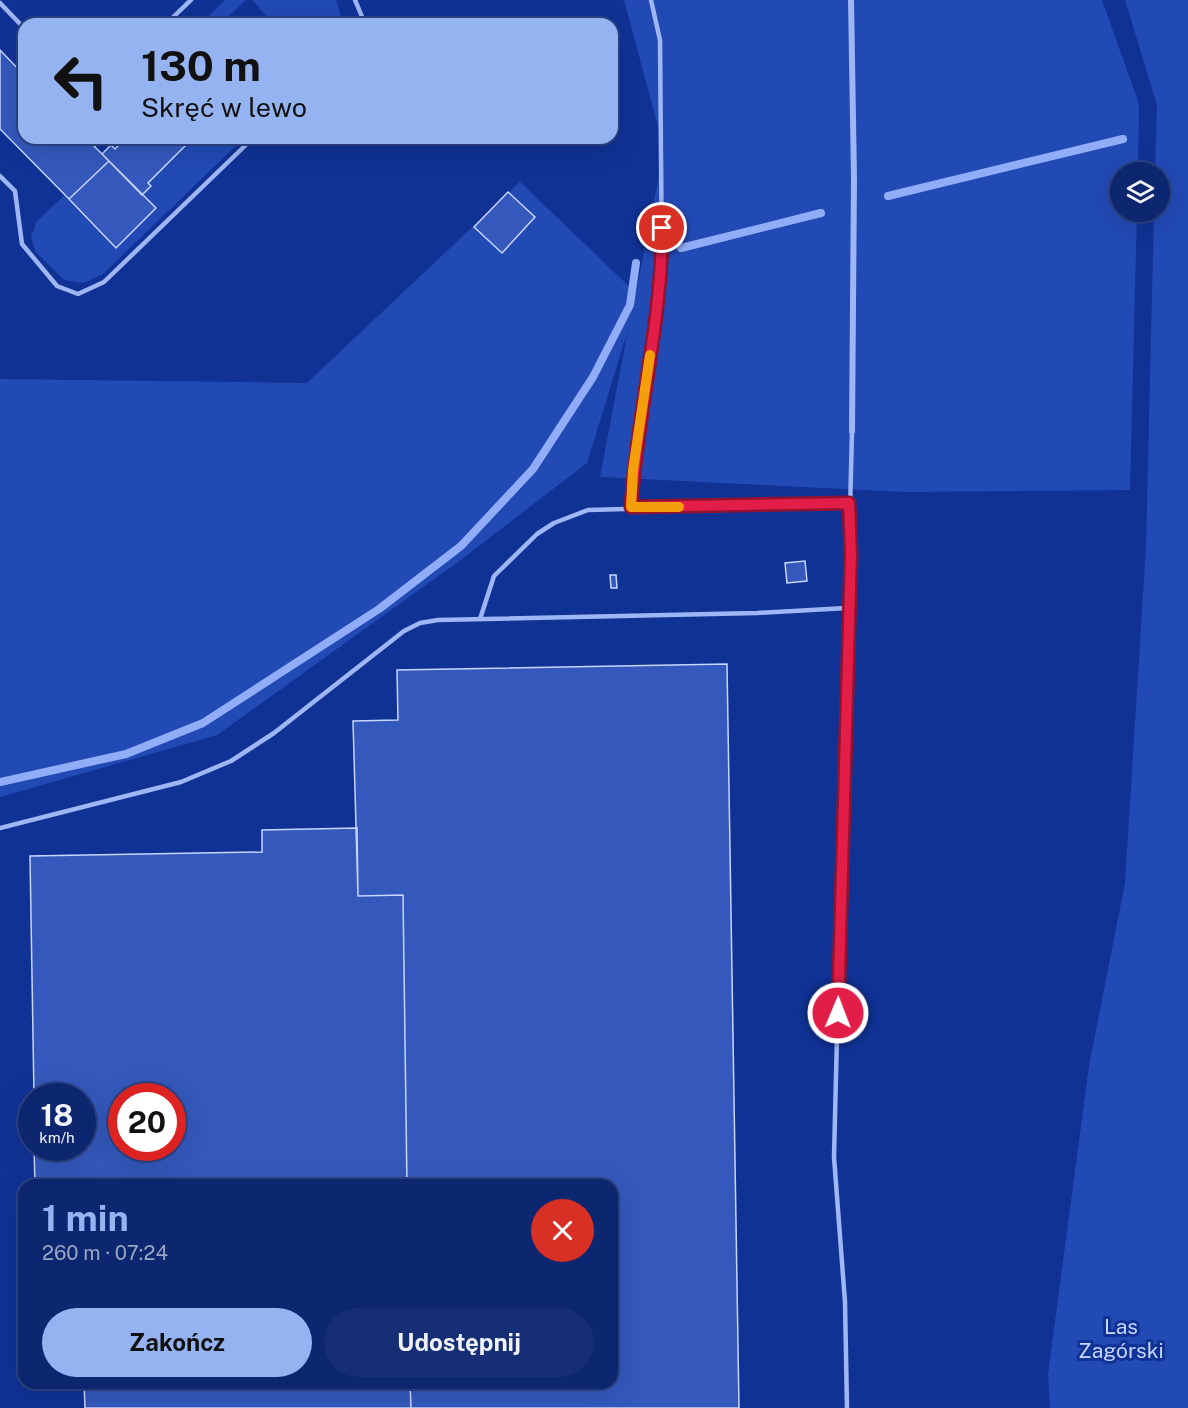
<!DOCTYPE html>
<html lang="pl">
<meta charset="utf-8">
<style>
body{margin:0;font-family:"Public Sans",sans-serif;background:#152e75;color:#f1f3f6;height:100vh;display:flex;flex-direction:column;font-size:22px;white-space:nowrap}
*{box-sizing:border-box;margin:0}
p{font-size:20px;color:#9aa5c3}
.icon{flex:none;width:33px;height:33px;fill:none;stroke:currentColor;stroke-width:2;stroke-linecap:round;stroke-linejoin:round}
.map{position:relative;flex:1;overflow:hidden}
.side{position:absolute;left:18px;top:1179px;width:600px;height:210px;display:flex;flex-direction:column;background:#0c2670;border-radius:18px;box-shadow:0 6px 24px #0002,0 0 0 2px #2c4383}
.side>*{flex:none}
.banner{position:absolute;left:18px;top:18px;width:600px;height:126px;border-radius:18px;box-shadow:0 6px 24px #0002,0 0 0 2px #2c4383;background:#95b2f1;color:#111;overflow:hidden}
.fabs{position:absolute;left:1110px;top:162px;display:grid;gap:12px}
.fabs a{display:grid;place-items:center;width:60px;height:60px;border-radius:50%;background:#0c2670;box-shadow:0 6px 24px #0002,0 0 0 2px #2c4383;font-size:30px}
.speed{position:absolute;left:18px;top:1083px;display:flex;gap:12px;font-size:30px;font-weight:700;text-align:center}
.speed>*{display:grid;place-content:center;width:78px;height:78px;border-radius:50%;background:#0c2670;box-shadow:0 6px 24px #0002,0 0 0 2px #2c4383;line-height:1}
.speed small{font-size:15px;font-weight:400}
.speed .limit{border:9px solid #d22;background:#fff;color:#111}
.pin{position:absolute;display:grid;place-items:center;width:51px;height:51px;color:#fff;margin:-26px;border:3px solid #fff;border-radius:50%;box-shadow:0 2px 6px #0007}
.me{position:absolute;width:66px;margin:-33px;rotate:1deg;stroke-linejoin:round;filter:drop-shadow(0 0 4px #0008)}
.turn{display:flex;align-items:center;gap:21px;height:126px;padding:0 24px;font-size:27px}
.turn .icon{width:78px;height:78px;stroke-width:2.5}
.turn b{display:block;font-size:42px;line-height:51px}
.round{display:grid;place-items:center;flex:none;width:63px;height:63px;border-radius:32px;background:#152e75}
.headline{display:flex;align-items:center;justify-content:space-between;height:102px;padding:0 24px}
h1{font-size:36px;font-weight:700;line-height:45px;color:#95b2f1}
.button{display:flex;gap:12px;margin-top:auto;padding:12px 24px}
.button a{flex:1;height:69px;border-radius:36px;background:#95b2f1;color:#111;font-size:24px;font-weight:700;line-height:69px;text-align:center}
.button a+a{background:#152e75;color:#f1f3f6}
.map>svg:first-child{display:block}
</style>
<div class="map">
<svg width="1188" height="1408" viewBox="0 0 1188 1408">
<rect width="100%" height="100%" fill="#103295"/>
<path fill="#224ab5" d="M225 0H246L220 24H200Z
M252 0H336L342 19 341 24H274Z
M624 0H1102L1139 104 1138 172H1120V212H1137L1130 490 906 492 600 477 628 330 587 463 458 562 217 735 0 797V379L307 383 520 182 636 293 664 149Z
M1125 0H1188V1408H1050L1048 1374 1089 1066 1125 883 1146 547 1154 212H1160V172H1155L1157 105Z
M126 138H244L103 274 84 283 64 280 36 252 31 237 37 221Z"/>
<g fill="none" stroke-linecap="round" stroke-linejoin="round">
<path stroke="#91adf7" stroke-width="8" d="M888 196 1123 139
M681 248 821 213
M0 782 126 754 203 723 379 609 461 546 533 469 593 377 630 305 636 263"/>
</g>
<path fill="#3458bc" stroke="#c7d6fe" stroke-width="1.5" fill-rule="evenodd" d="M0 50 24 75V138H86L109 161 69 199 0 129Z
M125 138H193L148 183 151 186 142 195 102 154 111 145 115 149Z
M109 161 156 208 116 248 69 199Z
M508 192 535 217 502 253 474 227Z
M805 561 807 581 787 583 785 563Z
M610 575H616L617 588H611Z
M727 664 739 1408H411L410 1383H612V1185H407L403 895 358 896 353 721 398 720 397 670Z
M357 828 358 896 403 895 407 1185H35L34 1148H82V1096H34L30 856 262 852V830ZM122 1096H172V1148H122Z
M84 1383H410L411 1408H85Z"/>
<g fill="none" stroke-linecap="round" stroke-linejoin="round">
<path stroke="#9fb6f4" stroke-width="4.5" d="M355 0 363 19 361 24
M0 3 24 28
M166 24 191 0
M0 176 15 191 22 244 57 286 78 294 104 282 253 138
M631 507 633 470 662 271 660 40 651 0
M480 619 494 576 537 534 554 523 588 510 849 503
M0 828 181 782 231 761 274 733 404 631 420 623 438 620 757 613 847 608
M847 1408 845 1302 834 1157 852 431"/>
<path stroke="#9fb6f4" stroke-width="6" d="M851 0 854 178 852 431"/>
</g>
<g fill="none" stroke-linecap="round" stroke-linejoin="round">
<defs>
<path id="route" d="M662 228C662 322 637 414 631 507L849 503 851 554 838 1013"/>
</defs>
<use href="#route" stroke="#92132f" stroke-width="15"/>
<use href="#route" stroke="#e11d48" stroke-width="10"/>
<path stroke="#f59e0b" stroke-width="10" d="M650 355 633 470 631 507H679"/>
</g>
<g text-anchor="middle" stroke-width="6" stroke-linejoin="round" paint-order="stroke">
<g font-size="21" fill="#c7d6fe" stroke="#103295">
<text x="1121" y="1334">Las<tspan x="1121" dy="24">Zagórski</tspan></text>
</g>
</g>
</svg>
<div class="fabs">
<a><svg class="icon" aria-label="layers" viewBox="0 0 24 24"><path d="M12 4l9 5-9 5-9-5zM3 14l9 5 9-5"/></svg></a>
</div>
<div class="speed"><div>18<small>km/h</small></div><div class="limit">20</div></div>
<div class="pin" style="left:662px;top:228px;background:#d93025"><svg class="icon" aria-label="arrive" viewBox="0 0 24 24"><path d="M6 21V4h12l-3 4 3 4H6"/></svg></div>
<svg class="me" style="left:838px;top:1013px" viewBox="-20 -20 40 40"><circle r="17" fill="#e11d48" stroke="#fff" stroke-width="3"/><path d="M0-11L8 9 0 5-8 9z" fill="#fff"/></svg>
<div class="banner">
<div class="turn"><svg class="icon" aria-label="left" viewBox="0 0 24 24"><path d="M17 20v-9H6M10 6l-5 5 5 5"/></svg><div><b>130 m</b>Skręć w lewo</div></div>
</div>
<section class="side">
<div class="headline"><div><h1>1 min</h1><p>260 m · 07:24</p></div><a class="round" style="background:#d93025;color:#fff"><svg class="icon" aria-label="close" viewBox="0 0 24 24"><path d="M6 6l12 12M18 6L6 18"/></svg></a></div>
<div class="button"><a>Zakończ</a><a>Udostępnij</a></div>
</section>
</div>
